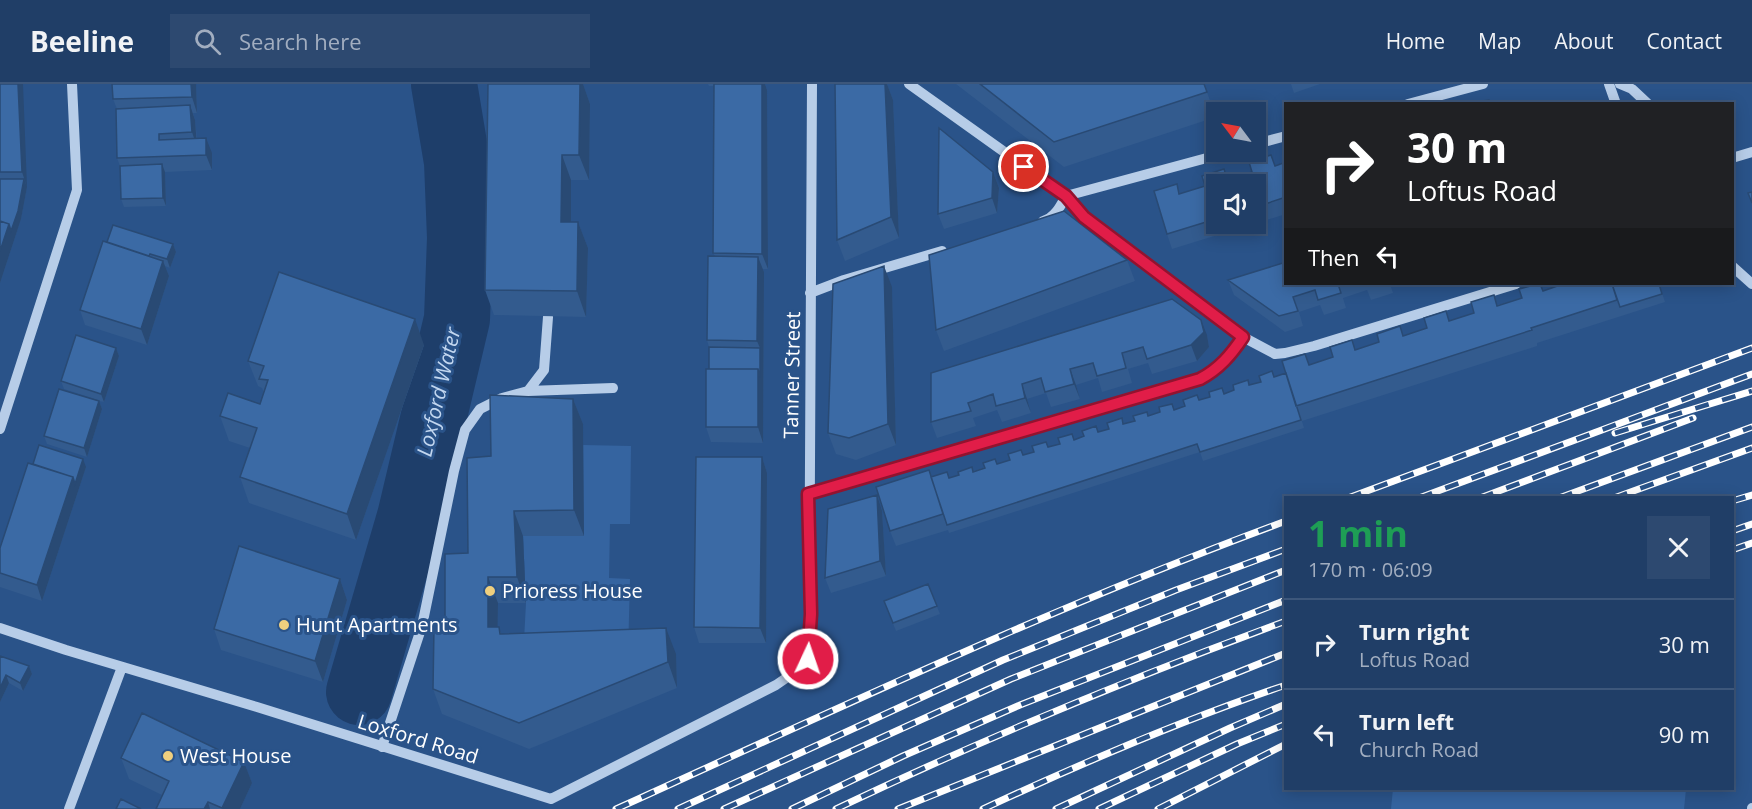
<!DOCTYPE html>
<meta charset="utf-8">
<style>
body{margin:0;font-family:"Open Sans",sans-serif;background:#2d4970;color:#f1f3f6;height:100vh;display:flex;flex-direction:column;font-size:22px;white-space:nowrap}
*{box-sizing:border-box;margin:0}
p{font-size:20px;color:#a2aec0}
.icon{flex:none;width:33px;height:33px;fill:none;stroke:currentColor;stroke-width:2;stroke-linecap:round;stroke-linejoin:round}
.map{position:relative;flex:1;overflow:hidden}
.drawer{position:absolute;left:1284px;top:412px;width:450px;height:294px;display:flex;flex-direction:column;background:#203e67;border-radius:0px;box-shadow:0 3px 15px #0003,0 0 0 2px #3d577b}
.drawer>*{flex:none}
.top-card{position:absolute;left:1284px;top:18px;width:450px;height:183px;border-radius:0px;box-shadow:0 3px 15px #0003,0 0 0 2px #3d577b;background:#202124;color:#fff;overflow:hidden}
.needle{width:39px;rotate:302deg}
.buttons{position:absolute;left:1206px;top:18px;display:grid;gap:12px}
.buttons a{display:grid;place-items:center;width:60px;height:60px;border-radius:0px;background:#203e67;box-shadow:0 3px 15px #0003,0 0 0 2px #3d577b;font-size:30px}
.pin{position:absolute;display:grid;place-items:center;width:51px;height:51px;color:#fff;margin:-26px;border:3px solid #fff;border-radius:50%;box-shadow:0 2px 6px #0007}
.me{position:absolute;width:66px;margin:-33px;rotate:3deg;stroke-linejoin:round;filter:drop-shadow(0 0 4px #0008)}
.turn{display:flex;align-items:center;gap:21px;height:126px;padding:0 24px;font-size:27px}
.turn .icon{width:78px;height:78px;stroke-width:2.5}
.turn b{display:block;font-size:42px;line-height:51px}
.then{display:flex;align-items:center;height:57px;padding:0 24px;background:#0003;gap:12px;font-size:22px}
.round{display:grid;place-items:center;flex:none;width:63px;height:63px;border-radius:0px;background:#2d4970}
.headline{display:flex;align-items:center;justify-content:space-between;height:102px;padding:0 24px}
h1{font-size:36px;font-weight:700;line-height:45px;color:#1e9e55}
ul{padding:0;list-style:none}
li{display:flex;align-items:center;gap:18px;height:90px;padding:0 24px;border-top:2px solid #3d577b}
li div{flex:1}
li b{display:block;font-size:22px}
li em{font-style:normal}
header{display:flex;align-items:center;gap:36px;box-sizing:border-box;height:84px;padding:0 30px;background:#203e67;border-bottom:2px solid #3d577b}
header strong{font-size:28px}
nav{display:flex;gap:33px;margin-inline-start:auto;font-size:21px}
.search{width:420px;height:54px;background:#2d4970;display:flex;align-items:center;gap:15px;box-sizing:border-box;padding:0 21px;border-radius:0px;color:#a2aec0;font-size:22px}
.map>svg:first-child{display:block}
</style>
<header>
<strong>Beeline</strong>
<div class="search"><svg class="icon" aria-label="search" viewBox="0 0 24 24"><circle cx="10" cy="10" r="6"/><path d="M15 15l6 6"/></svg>Search here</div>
<nav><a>Home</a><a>Map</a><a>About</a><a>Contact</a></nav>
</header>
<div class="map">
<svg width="1752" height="725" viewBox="0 0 1752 725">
<rect width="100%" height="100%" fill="#2a5389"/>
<path fill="#3564a0" d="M583 361 631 362 630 440H610L609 494 630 495 628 570 523 575 526 519 523 452H583Z
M1393 705H1686L1684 725H1391Z"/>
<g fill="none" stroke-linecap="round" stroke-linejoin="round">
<path stroke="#1e3e6a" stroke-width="66" d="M359 608 410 433 457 235 460 154 457 78 444 0"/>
<path stroke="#b7cde8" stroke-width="10" d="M909 0 1066 112 1084 133 1208 229 1243 253 1275 270 1285 269 1314 262 1516 200
M1609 0 1616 20
M1620 0 1632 5 1648 20
M1408 20 1483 0
M1256 60 1286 52
M1732 74 1752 68
M1066 112 1229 68
M1043 137C1055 134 1061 121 1066 112
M1732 182 1752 200
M810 209 844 196 942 167
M528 307 613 304
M0 345 77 106 72 0
M809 410 1200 295C1219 285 1231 271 1243 253
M0 544 66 566 257 623 551 715 776 601 805 581 809 569 812 0
M382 663 422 542 454 387 465 346 480 325 502 314 528 307 544 286 548 233
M69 725 122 583
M1752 725V724"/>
<defs>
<path id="rail" d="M1615 349 1752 307
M1348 414 1752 264
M1419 414 1752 290
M1480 414 1693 334
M1559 414 1752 343
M1614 414 1752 364
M1732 417 1752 411
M1732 447 1752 440
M1732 466 1752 459
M616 725C837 625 1057 521 1286 437
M678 725 1003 576 1176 506 1286 465
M724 725 1011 595 1286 486
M792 725 903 672 1020 621 1286 516
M836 725C983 655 1133 593 1286 537
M898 725 1286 569
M983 725C1082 679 1182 636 1286 601
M1056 725 1230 644 1286 620
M1099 725 1237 660 1286 640
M1158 725 1286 660"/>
</defs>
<use href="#rail" stroke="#fff" stroke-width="7"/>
<use href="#rail" stroke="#2a5389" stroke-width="4.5" stroke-dasharray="14" stroke-linecap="butt"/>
</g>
<path fill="#335b8e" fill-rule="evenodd" d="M0 0 27 103 21 135 0 199Z
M112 0H196L197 29H193L195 36 197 54 212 69V86L165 88 166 122 124 123 121 115 120 82 117 74V25L113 15Z
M488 0H583L590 20 589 96H571V138H578L588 164 586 233 494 231 485 206Z
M708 0H765L767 6 768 185H763L764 188 763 359 711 358 706 343 709 285V263L707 256 715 172 713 169 714 2H709Z
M835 0H887L893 16 899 154 845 177 837 156Z
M956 0H1204L1216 33 1064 83Z
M1291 0H1320L1294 9Z
M1286 78V130L1172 165 1167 150 1177 100 1180 110ZM1216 100H1256V140H1216Z
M993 88 999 104 997 129 944 145 938 130Z
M107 158 173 160 176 168 170 184 165 182 169 192 147 261 85 241 80 226Z
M1127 176 1135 197 944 267 936 246Z
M1228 196 1286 200H1390L1393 209 1371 216 1367 206 1343 214 1346 224 1324 231 1320 221 1299 228 1303 242 1285 248 1234 211Z
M1659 200 1665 218 1537 259V262L1302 337 1301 334 1304 344 1203 377 1200 368 949 449 948 446 896 462 890 447 931 393 949 394 973 387 1135 337 1147 328 1149 332 1174 326 1199 316 1224 310 1355 266 1450 237 1474 229 1494 211 1497 221 1543 207Z
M892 203 896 361 856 376 836 370 828 349Z
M1207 251 1209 263 1197 277 1152 290 1148 279 1128 285 1132 299 1102 308 1098 294 1076 301 1080 315 1051 323 1046 309 1027 315 1031 329 1002 338 997 326 973 334 976 342 937 354 931 338V289Z
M424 261 356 456 249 419 240 393 250 364 229 357 220 332 260 320 264 309 262 304 258 302 248 277Z
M116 264 119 272 104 318 99 317 102 325 87 373 47 360 44 352 98 316 64 305 61 297Z
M573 315 583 340 584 452H523L526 519H498L497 543 502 550 676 570 677 604 529 665 442 630 433 605 445 542 468 469 491 372Z
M762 373 767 389 766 559H699L694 543Z
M86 383 42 517 0 503V464Z
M882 427 886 492 831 509 825 494Z
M340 495 347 516 323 598 221 566 214 545Z
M928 500 940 530 896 547 884 517Z
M0 572 29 582 32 590 23 607 9 599 0 618Z
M121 674 244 678 252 699 240 725H156L162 711 129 695Z"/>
<path fill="#294a74" d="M18 0H23L27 103 22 88Z
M191 0H196L197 29 192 13Z
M580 0H583L590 20 589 96 579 71Z
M762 0H765L767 6 768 185 762 170Z
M885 0H887L893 16 899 154 891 133Z
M190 21 195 36 197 63 192 48Z
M206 54 212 69V86L206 71Z
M562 71 571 96V163L561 138Z
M162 80 165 88 166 122 163 114Z
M993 88 999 104 997 129 992 114Z
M24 95 27 103 21 135 0 199V167Z
M578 138 588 164 586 233 577 207Z
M173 160 176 168 170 184 167 175Z
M758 173 764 188 763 359 758 343V285L760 264 757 257Z
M163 177 169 192 147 261 141 245Z
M884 182 892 203 896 361 888 340Z
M415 235 424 261 356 456 347 430Z
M1201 236 1207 251 1209 263 1197 277 1191 261Z
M116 264 119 272 104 318 101 310Z
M1070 285 1076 301 1080 315 1074 300Z
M1022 300 1027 315 1031 329 1025 314Z
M573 315 583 340 584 452 574 426Z
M99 317 102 325 87 373 84 364Z
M762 373 767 389 766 559 760 544Z
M83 375 86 383 42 517 37 501 73 393Z
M877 411 882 427 886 492 880 477Z
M514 427 523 452 526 519 517 493Z
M488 493 498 519 497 569 488 543Z
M340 495 347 516 323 598 315 577Z
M666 544 676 570 677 604 668 578Z
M29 582 32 590 23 607 20 599Z
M6 591 9 599 0 618V604Z
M244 678 252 699 240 725H222Z
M208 718 210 725H204Z"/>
<path fill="#3b6aa5" stroke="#294a74" stroke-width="1.5" d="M0 0H18L22 88H0Z
M112 0H191L192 13 113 15Z
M488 0H580L579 71H562L561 138H578L577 207 485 206Z
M714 0H762V170L713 169Z
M835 0H885L891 133 837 156Z
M980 0H1204L1207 8 1054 58Z
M1489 16 1490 20H1461Z
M190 21 192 48 159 50V56L206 54V71L117 74 116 25Z
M939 44 993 88 992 114 938 130Z
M1271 71 1275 82 1286 78V113L1256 123V100H1216V135L1167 150 1154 107 1177 100 1179 110 1205 102 1202 92 1224 85 1227 95 1252 88 1249 78Z
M162 80 163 114 121 115 120 82Z
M0 95H24L18 127 11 147 9 140 0 137Z
M1752 108V119L1748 109Z
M1064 127 1127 176 936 246 929 171Z
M0 137 9 140 0 167Z
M113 141 173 160 167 175 150 170 149 172 107 158Z
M103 157 163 177 141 245 80 226Z
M708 172 758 173 757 257 707 256Z
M1286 178V200H1338L1341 209 1318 216 1315 206 1293 213 1298 227 1279 232 1228 196Z
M884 182 888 340 849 354 828 349 833 200Z
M279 188 415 235 347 430 240 393 257 344 220 332 228 309 260 320 268 296 259 295 264 282 248 277Z
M1538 200H1540L1543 207 1563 200H1612L1617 216 1531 244 1532 246 1296 322 1282 277 1305 270 1309 281 1333 273 1330 263 1352 256 1355 266 1379 258 1377 250 1400 242 1403 252 1427 244 1424 234 1446 227 1449 237 1474 229 1471 218 1494 211 1497 222 1522 214 1519 205Z
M1612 200H1659L1662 210 1620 223Z
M1172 215 1201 236 1204 248 1191 261 1147 275 1143 263 1122 269 1126 284 1097 292 1093 279 1070 285 1074 300 1045 308 1041 294 1022 300 1025 314 996 322 993 310 968 319 971 327 931 338V289Z
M76 251 116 264 101 310 61 297Z
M709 263 760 264V293L758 285H709Z
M706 285H758V343H706Z
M1272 287 1274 293 1286 289 1301 336 1200 368 1197 360 947 441 931 393 947 388 949 394 959 391 958 388 972 383 973 388 985 384 983 379 995 375 997 380 1010 376 1008 370 1021 366 1023 371 1034 368 1032 362 1046 358 1048 363 1060 360 1058 354 1072 350 1074 356 1084 352 1082 347 1096 342 1098 348 1109 345 1107 339 1122 334 1123 340 1135 337 1133 332 1147 328 1148 332 1160 328 1159 323 1172 320 1174 326 1185 322 1183 316 1197 311 1199 316 1210 313 1209 308 1222 304 1224 310 1234 306 1233 301 1248 296 1249 301 1261 298 1259 292Z
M59 305 99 317 84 364 44 352Z
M490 311 573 315 574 426 514 427 517 493H488V543H499L500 550 666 544 668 578 519 639 433 605 434 543 445 542V470L468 469 467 374 491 372Z
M39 361 83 375 75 400 73 393 33 380Z
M696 373H762L760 544 694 543Z
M28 379 73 393 37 501 0 489V464Z
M929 386 943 430 890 447 876 403Z
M877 411 880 477 825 494 828 425Z
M239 462 340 495 315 577 214 545Z
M928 500 937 522 893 539 884 517Z
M0 572 29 582 20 599 6 591 0 604Z
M142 629 244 678 222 724 208 718 204 725H156L169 697 121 674Z
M121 715 141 725H116Z"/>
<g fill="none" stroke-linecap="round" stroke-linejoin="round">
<defs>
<path id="route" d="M808 575 811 530 808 410 1200 295C1219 285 1231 271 1243 253L1084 133 1066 112 1024 83"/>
</defs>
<use href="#route" stroke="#92132f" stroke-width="15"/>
<use href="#route" stroke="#e11d48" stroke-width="10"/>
</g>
<g fill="#efcf7e" stroke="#2a5389" stroke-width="2">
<circle cx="490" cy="507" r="6"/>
<circle cx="284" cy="541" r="6"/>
<circle cx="168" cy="672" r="6"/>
</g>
<g text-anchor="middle" stroke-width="6" stroke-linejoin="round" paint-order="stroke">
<g font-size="20" fill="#fff" stroke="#2a5389">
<text transform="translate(792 291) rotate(-89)" y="7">Tanner Street</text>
<text transform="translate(418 655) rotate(17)" y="7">Loxford Road</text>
</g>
<g font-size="20" fill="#fff" stroke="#2a5389" text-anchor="start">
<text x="502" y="514">Prioress House</text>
<text x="296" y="548">Hunt Apartments</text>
<text x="180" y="679">West House</text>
</g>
<g font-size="21" font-style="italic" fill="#c3d7f0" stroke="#2a5389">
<text transform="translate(439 308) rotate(-77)" y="7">Loxford Water</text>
</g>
</g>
</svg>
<div class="buttons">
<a><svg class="needle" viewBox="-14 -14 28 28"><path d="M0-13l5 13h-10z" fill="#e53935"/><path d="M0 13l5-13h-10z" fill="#a2aec0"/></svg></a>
<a><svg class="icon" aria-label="sound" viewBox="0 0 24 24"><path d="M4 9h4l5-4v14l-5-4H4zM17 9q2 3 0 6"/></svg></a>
</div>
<div class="pin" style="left:1024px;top:83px;background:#d93025"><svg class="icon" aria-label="arrive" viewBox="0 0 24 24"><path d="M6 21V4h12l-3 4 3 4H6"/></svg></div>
<svg class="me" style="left:808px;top:575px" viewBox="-20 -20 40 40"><circle r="17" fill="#e11d48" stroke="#fff" stroke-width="3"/><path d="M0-11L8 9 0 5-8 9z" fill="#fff"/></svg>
<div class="top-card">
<div class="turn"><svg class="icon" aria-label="right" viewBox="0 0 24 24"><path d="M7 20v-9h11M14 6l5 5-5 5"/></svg><div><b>30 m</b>Loftus Road</div></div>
<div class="then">Then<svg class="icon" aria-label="left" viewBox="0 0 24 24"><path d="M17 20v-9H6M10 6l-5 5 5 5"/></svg></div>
</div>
<section class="drawer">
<div class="headline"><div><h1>1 min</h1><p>170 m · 06:09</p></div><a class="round"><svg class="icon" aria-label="close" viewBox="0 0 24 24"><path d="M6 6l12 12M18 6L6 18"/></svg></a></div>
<ul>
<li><svg class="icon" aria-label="right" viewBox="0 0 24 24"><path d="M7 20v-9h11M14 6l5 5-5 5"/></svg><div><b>Turn right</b><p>Loftus Road</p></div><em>30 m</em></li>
<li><svg class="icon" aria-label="left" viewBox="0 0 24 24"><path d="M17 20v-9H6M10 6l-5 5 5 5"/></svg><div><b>Turn left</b><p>Church Road</p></div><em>90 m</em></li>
</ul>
</section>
</div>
